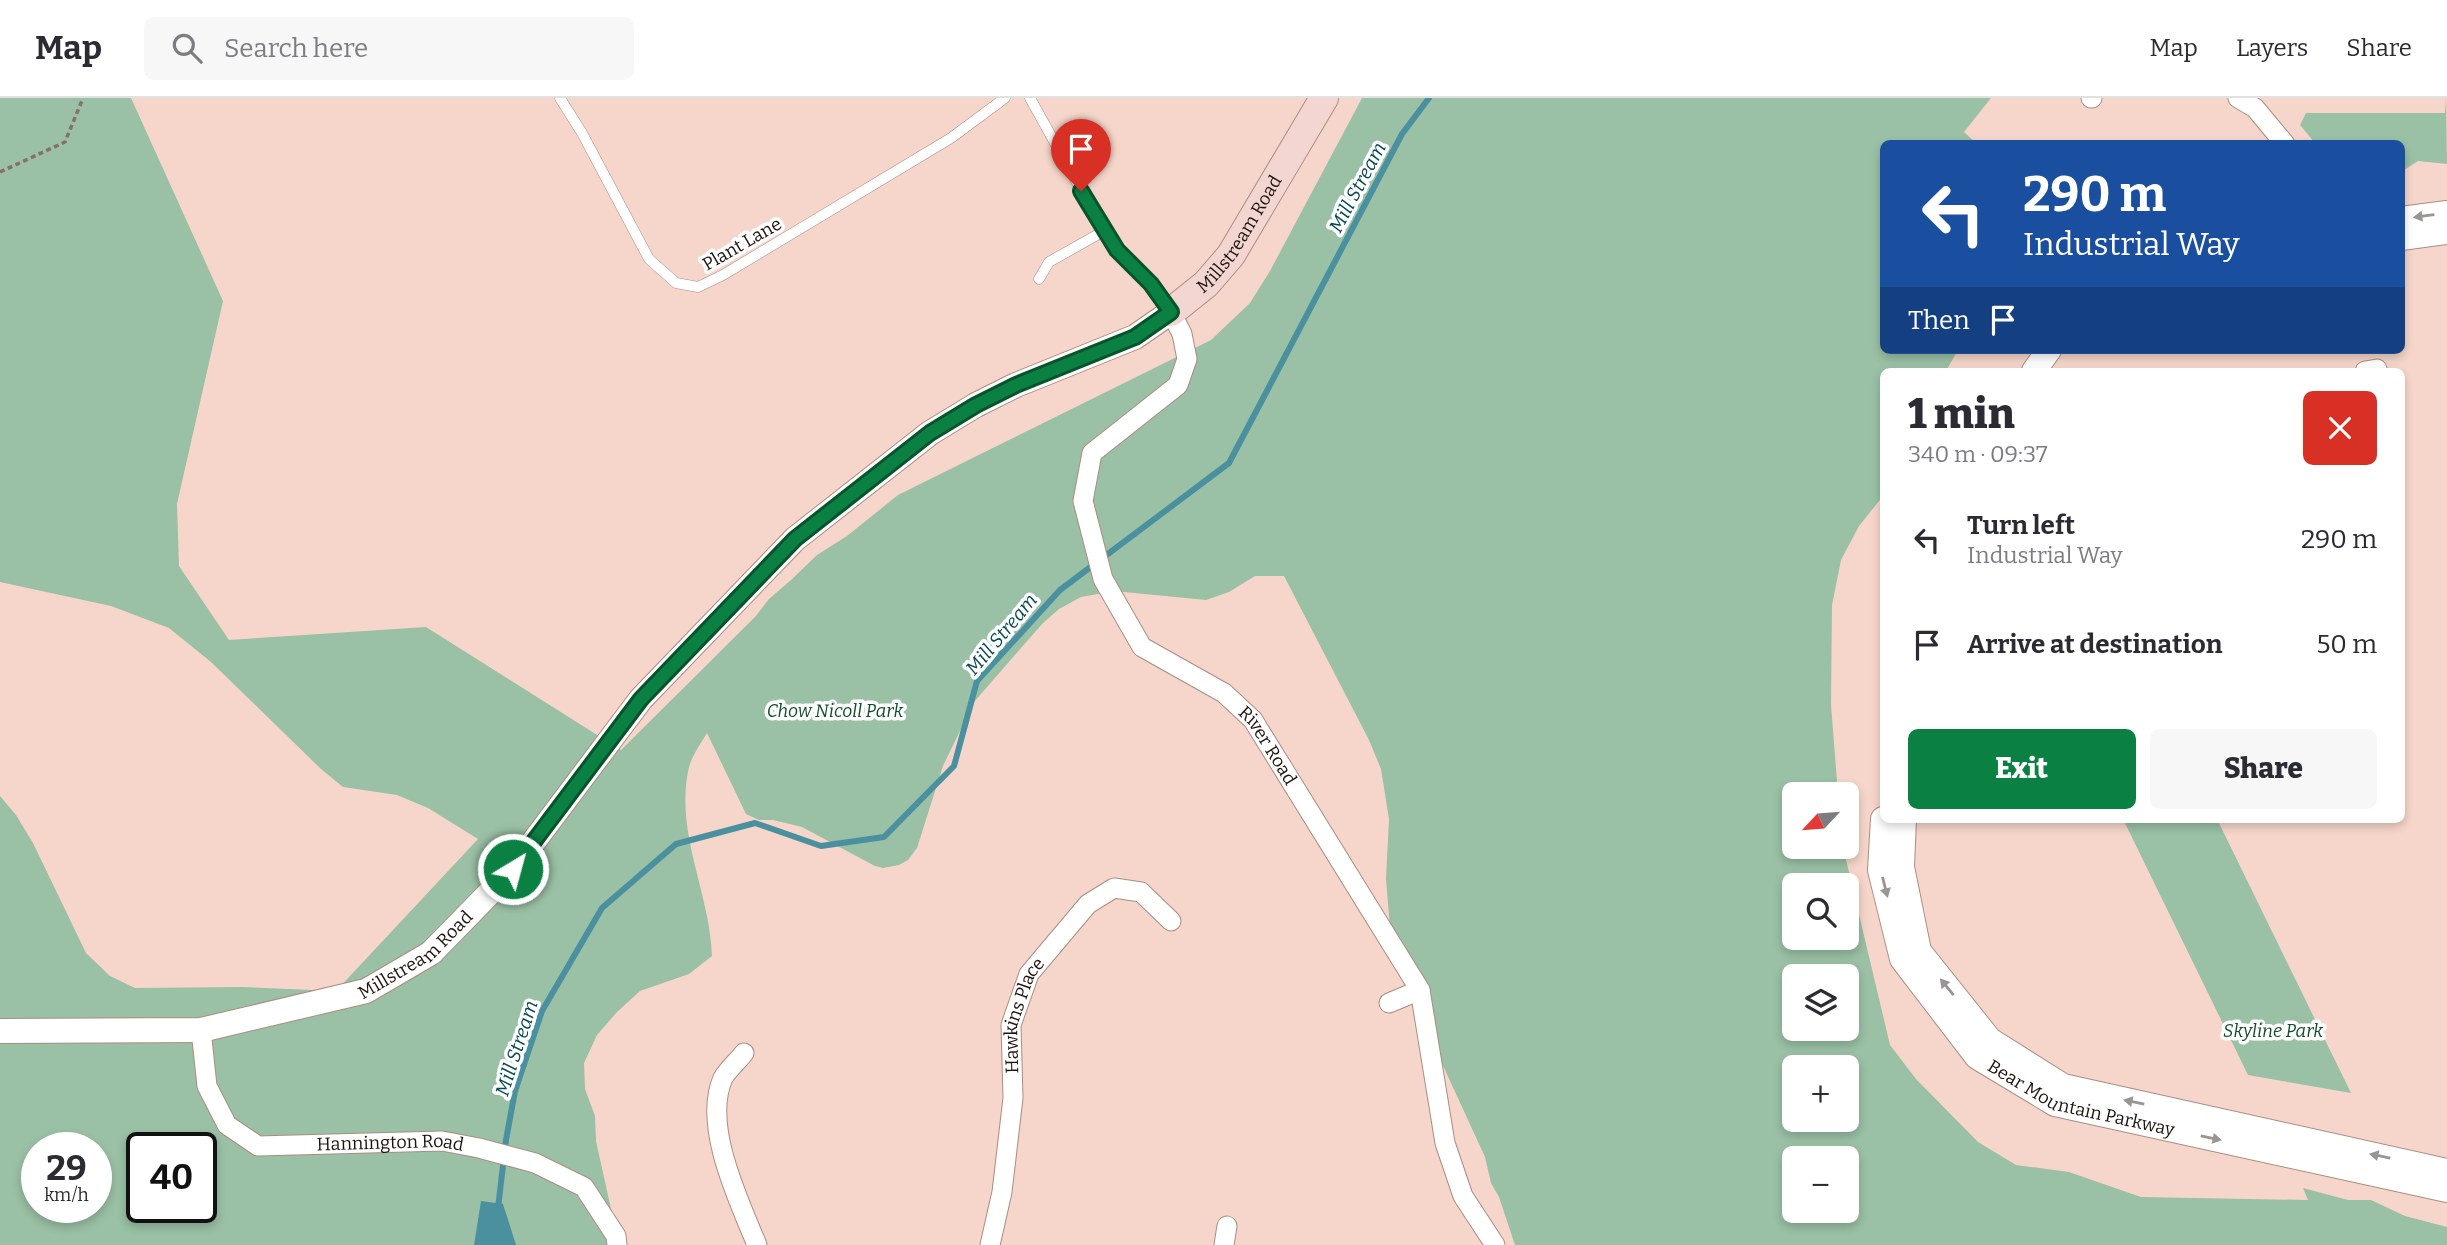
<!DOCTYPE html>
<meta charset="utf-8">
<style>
body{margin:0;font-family:Bitter,serif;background:#f7f7f7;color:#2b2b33;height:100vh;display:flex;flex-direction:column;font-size:26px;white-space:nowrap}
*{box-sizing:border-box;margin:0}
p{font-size:23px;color:#7c7c81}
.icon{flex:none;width:38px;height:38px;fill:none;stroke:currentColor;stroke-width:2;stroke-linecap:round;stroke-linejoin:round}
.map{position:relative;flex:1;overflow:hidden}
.side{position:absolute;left:1880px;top:270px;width:525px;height:455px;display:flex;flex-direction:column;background:#fff;border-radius:10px;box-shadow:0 4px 10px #0003}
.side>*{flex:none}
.hud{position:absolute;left:1880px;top:42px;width:525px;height:214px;border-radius:10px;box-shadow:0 4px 10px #0003;background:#1a4fa0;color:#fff;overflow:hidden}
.needle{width:46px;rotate:244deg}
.tools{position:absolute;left:1782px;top:684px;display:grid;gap:14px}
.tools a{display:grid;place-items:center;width:77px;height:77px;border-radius:10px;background:#fff;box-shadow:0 4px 10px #0003;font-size:35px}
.speed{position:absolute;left:21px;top:1034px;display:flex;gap:14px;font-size:35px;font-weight:700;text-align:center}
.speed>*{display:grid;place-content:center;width:91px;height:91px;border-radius:50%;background:#fff;box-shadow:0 4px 10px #0003;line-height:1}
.speed small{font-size:18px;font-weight:400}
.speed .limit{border:4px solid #111;border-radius:10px;background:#fff;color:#111}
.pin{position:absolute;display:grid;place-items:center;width:60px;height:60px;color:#fff;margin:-72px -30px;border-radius:50% 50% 50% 0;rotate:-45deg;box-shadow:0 0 7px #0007}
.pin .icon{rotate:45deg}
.me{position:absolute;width:77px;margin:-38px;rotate:37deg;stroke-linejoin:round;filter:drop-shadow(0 0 5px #0008)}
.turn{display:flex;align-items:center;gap:24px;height:147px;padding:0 28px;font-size:32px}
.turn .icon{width:91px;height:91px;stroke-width:2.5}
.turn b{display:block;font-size:49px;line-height:60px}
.then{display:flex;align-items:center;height:66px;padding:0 28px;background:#0003;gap:14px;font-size:26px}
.round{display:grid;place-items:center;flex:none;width:74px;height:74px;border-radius:10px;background:#f7f7f7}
.head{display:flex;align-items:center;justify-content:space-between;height:119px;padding:0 28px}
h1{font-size:42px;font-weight:800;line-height:52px}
.action{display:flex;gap:14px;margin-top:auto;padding:14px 28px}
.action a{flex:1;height:80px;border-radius:10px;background:#0b8043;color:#fff;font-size:28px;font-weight:800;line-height:80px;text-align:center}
.action a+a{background:#f7f7f7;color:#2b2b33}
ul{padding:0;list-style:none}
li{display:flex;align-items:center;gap:21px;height:105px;padding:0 28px}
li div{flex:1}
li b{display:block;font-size:26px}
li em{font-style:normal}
header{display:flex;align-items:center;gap:42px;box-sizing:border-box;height:98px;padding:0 35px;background:#fff;border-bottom:2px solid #e1e1e2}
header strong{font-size:33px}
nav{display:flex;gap:38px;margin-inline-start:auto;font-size:24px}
.search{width:490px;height:63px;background:#f7f7f7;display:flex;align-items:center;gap:18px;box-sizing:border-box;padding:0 24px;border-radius:10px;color:#7c7c81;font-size:26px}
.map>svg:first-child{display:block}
</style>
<header>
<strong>Map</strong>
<div class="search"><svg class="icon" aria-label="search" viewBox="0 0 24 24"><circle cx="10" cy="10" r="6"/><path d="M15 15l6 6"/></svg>Search here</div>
<nav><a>Map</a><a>Layers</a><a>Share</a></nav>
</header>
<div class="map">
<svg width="2447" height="1147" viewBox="0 0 2447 1147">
<rect width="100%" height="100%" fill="#f6d6ca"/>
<path fill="#9ac0a5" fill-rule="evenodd" d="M0 0H131L223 203 177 406 179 468 229 542 426 529 621 652 755 519 769 501 791 482 817 457 847 438 898 397 1211 242 1250 205 1270 173 1362 0H1991L1964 34 1976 45 1883 46V252H1958L1946 273H1883V398L1859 428 1841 462 1832 507 1831 607 1838 696H1794V749H1843L1890 947 1916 981 1978 1044 2016 1067 2069 1074 2141 1099 2308 1102 2303 1090 2348 1102H2371L2405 1118 2447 1129V1147H1515L1499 1099 1491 1085 1485 1059 1423 924 1391 842 1386 781 1389 721 1381 671 1369 642 1284 478H1255L1229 494 1206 502 1114 493 1081 499 1059 511 1042 526 974 604 943 668 917 750 908 762 899 767 883 770 875 768 802 729 773 722H759L746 716 707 635C701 645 692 658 689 669 674 734 710 794 712 858L689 876 640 893 617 914 597 937 584 965 585 991 595 1018 596 1043 619 1147H0V698L16 717 33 745 86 855 110 878 135 890 242 889 336 893 478 741 428 710 397 697 343 689 321 671 211 564 169 530 111 508 0 484ZM1794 788H1846V840H1794ZM1794 878H1846V931H1794ZM1794 970H1846V1022H1794ZM37 1050H96V1110H37ZM142 1050H201V1110H142ZM1794 1060H1846V1113H1794Z
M2446 0 2447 66 2418 63 2401 74V46L2315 45 2300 27 2306 15H2445Z
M2123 721H2217L2351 995 2248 977Z"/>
<path fill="#4b909f" d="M481 1103 503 1106 516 1147H474Z"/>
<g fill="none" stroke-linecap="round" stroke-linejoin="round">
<path stroke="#4b909f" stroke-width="6" d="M498 1110 506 1042 515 993 542 913 602 810 676 746 755 725 821 748 884 739 954 668 977 583 1060 492 1229 365 1402 36 1429 0"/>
<defs>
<path id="service" d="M560 0 582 35 649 161 676 185 698 189 723 177 951 40 1005 0
M1030 0 1104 133C1123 160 1148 183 1169 211
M1039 181 1049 164 1104 133"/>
<g id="minor">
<path d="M2091 0H2092"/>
<path d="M2238 0 2255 10 2285 46"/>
<path id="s1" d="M1171 214 1182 236 1187 261 1178 287 1092 355 1083 403 1103 481 1142 549 1224 595 1253 622 1420 892 1445 1045 1463 1098 1495 1147"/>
<path d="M2365 273 2377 271"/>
<path d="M1389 905 1420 892"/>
<path id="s2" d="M201 932 207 988 227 1027 258 1048 442 1043 479 1050 535 1065 584 1089 616 1138 617 1147"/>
<path d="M744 955C738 963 728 971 723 980 702 1027 739 1103 757 1147"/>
<path id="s3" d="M990 1147 1002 1094 1013 1000 1011 927 1029 876 1088 806 1114 790 1141 794 1171 823"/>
<path d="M1224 1147 1227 1128"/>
</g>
<g id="tertiary">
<path d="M2401 121 2447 115"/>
<path d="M2401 140 2447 134"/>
<path d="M2034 273 2049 252"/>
<path id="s4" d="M1883 721 1880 772 1902 861 1977 959 2055 1006 2447 1092"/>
<path d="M1904 721 1902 769 1919 853 1990 942 2063 988 2447 1073"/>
<path id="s5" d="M0 933 201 932 366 893 431 855 513 771 641 601 795 441 930 335 976 307 1016 287 1135 239 1171 214"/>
</g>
<g id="secondary">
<path id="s6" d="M1171 214 1206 186 1231 157 1324 0"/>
</g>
</defs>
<use href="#service" stroke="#aa8d81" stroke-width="11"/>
<use href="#minor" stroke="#aa8d81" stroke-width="21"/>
<use href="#tertiary" stroke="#aa8d81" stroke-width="26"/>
<use href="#secondary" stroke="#aa8d81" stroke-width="30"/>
<path stroke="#867169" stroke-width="3.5" stroke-dasharray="5 3.5" stroke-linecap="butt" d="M0 74 65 44 83 0"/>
<use href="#service" stroke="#fff" stroke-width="10"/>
<use href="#minor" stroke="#fff" stroke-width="19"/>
<use href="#tertiary" stroke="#fff" stroke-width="24"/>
<use href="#secondary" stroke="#f3d6d2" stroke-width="28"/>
</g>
<defs><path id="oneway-solid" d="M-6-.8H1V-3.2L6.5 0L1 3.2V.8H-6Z" transform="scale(1.75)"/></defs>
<g fill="#999593">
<use href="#oneway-solid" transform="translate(2424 118) rotate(173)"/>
<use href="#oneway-solid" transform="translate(1885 789) rotate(76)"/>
<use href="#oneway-solid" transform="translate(1947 889) rotate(-129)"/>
<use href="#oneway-solid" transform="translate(2134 1004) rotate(-168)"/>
<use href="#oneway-solid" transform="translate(2211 1040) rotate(12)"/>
<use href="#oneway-solid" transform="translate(2380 1058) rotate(-168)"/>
</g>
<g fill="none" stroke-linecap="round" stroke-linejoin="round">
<defs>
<path id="route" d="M513 771 641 601 795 441 930 335 976 307 1016 287 1135 239 1171 214 1151 186 1117 152 1081 93"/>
</defs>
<use href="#route" stroke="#07532c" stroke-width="18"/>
<use href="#route" stroke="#0b8043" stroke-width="12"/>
</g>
<g text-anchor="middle" stroke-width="7" stroke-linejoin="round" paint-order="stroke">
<g font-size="18" fill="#1d130e" stroke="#fff">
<text dy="6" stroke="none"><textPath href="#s6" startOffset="105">Millstream Road</textPath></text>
<text transform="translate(742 146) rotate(-30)" y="6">Plant Lane</text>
<text dy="6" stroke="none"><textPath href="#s1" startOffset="558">River Road</textPath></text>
<text dy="6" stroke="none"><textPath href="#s5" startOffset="432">Millstream Road</textPath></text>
<text dy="6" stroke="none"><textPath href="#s3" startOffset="234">Hawkins Place</textPath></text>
<text dy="6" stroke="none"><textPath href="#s4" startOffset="380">Bear Mountain Parkway</textPath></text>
<text dy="6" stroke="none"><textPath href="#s2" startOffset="270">Hannington Road</textPath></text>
</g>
<g font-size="18" font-style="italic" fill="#114d2b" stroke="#fff">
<text x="835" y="619">Chow Nicoll Park</text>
<text x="2273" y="939">Skyline Park</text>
</g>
<g font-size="19" font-style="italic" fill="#054752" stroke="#fff">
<text transform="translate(1357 89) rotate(-62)" y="7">Mill Stream</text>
<text transform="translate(1001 536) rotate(-50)" y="7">Mill Stream</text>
<text transform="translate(516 950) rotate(-72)" y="7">Mill Stream</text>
</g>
</g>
</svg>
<div class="tools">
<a><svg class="needle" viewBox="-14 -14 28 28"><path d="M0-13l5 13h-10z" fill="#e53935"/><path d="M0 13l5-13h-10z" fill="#7c7c81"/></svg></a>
<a><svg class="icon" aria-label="search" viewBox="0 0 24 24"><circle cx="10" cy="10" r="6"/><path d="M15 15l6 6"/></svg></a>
<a><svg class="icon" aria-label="layers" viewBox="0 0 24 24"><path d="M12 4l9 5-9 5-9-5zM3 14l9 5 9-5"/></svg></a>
<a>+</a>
<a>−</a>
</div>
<div class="speed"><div>29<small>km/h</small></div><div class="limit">40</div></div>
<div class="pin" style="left:1081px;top:93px;background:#d93025"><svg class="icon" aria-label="arrive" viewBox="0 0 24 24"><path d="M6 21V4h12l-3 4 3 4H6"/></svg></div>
<svg class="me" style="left:513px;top:771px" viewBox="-20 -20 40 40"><circle r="17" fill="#0b8043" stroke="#fff" stroke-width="3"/><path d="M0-11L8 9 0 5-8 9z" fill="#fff"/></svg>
<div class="hud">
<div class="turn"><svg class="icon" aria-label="left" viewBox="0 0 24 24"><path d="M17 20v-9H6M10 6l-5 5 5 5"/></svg><div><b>290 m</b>Industrial Way</div></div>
<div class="then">Then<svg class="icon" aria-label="arrive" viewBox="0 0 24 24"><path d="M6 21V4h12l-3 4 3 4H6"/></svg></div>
</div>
<section class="side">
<div class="head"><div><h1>1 min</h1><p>340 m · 09:37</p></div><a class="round" style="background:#d93025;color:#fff"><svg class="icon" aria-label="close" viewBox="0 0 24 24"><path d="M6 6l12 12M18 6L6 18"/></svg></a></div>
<ul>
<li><svg class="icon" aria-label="left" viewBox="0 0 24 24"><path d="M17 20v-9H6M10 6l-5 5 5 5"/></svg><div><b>Turn left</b><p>Industrial Way</p></div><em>290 m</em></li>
<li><svg class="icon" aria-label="arrive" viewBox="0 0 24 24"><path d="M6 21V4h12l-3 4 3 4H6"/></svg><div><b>Arrive at destination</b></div><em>50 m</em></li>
</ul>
<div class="action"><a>Exit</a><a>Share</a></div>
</section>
</div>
